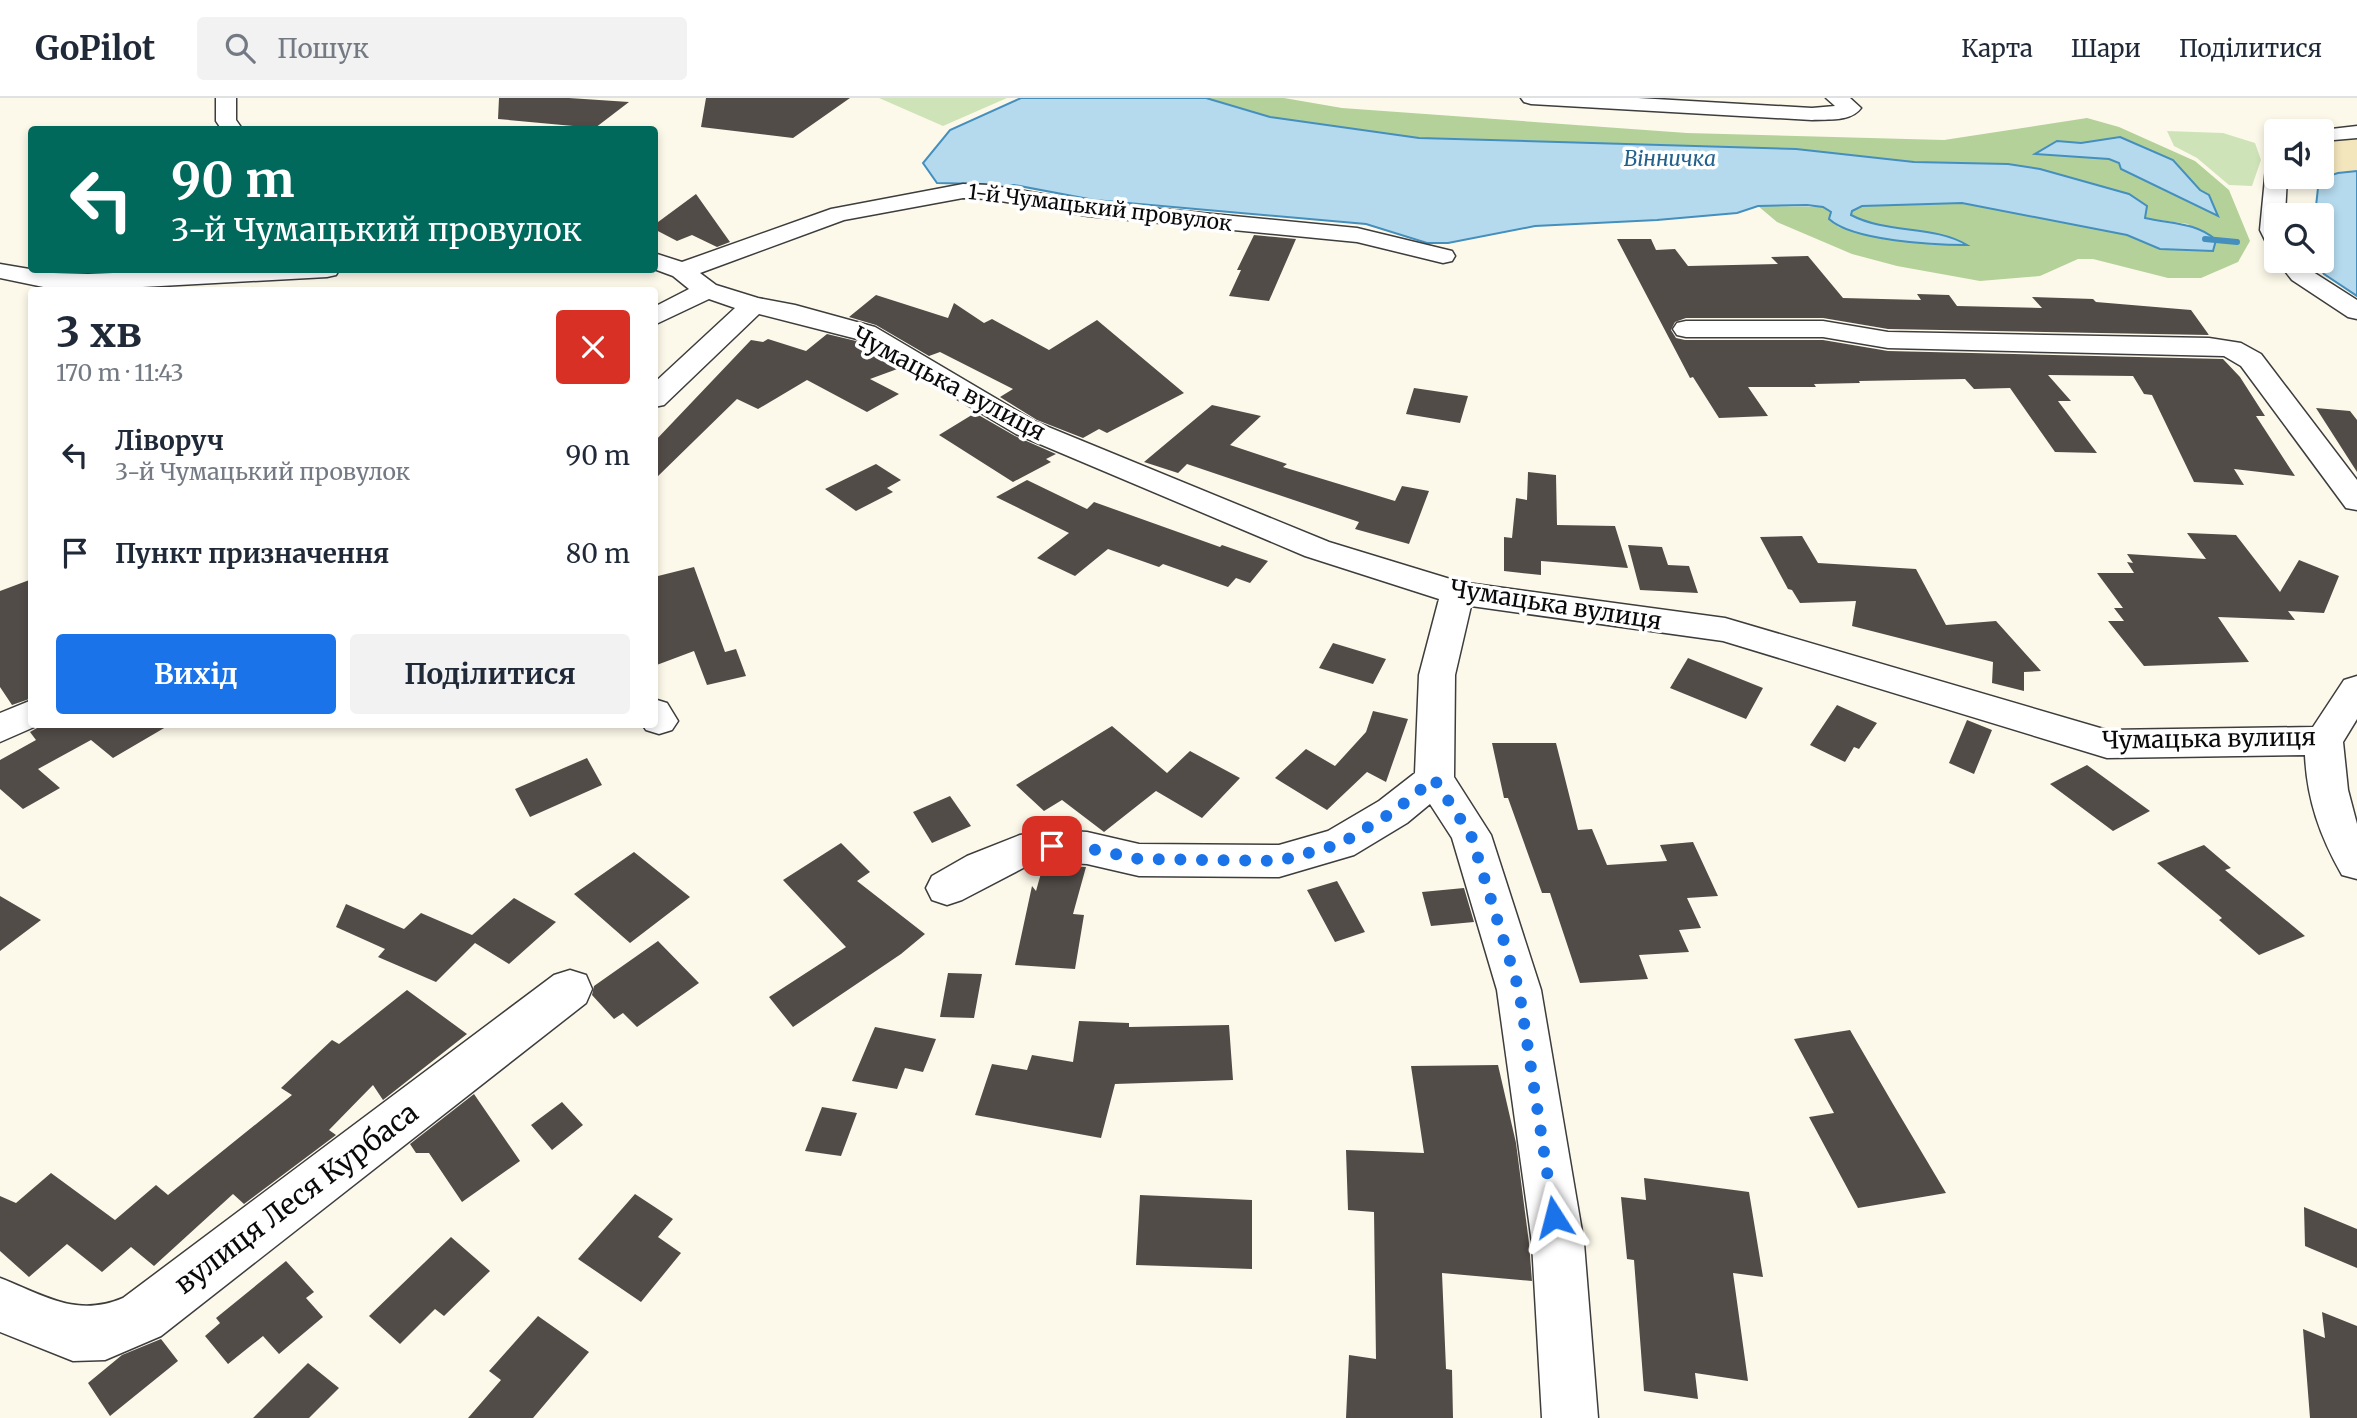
<!DOCTYPE html>
<html lang="uk">
<meta charset="utf-8">
<style>
body{margin:0;font-family:Merriweather,serif;background:#f2f2f3;color:#1f2937;height:100vh;display:flex;flex-direction:column;font-size:26px;white-space:nowrap}
*{box-sizing:border-box;margin:0}
p{font-size:23px;color:#747a83}
.icon{flex:none;width:38px;height:38px;fill:none;stroke:currentColor;stroke-width:2;stroke-linecap:round;stroke-linejoin:round}
.map{position:relative;flex:1;overflow:hidden}
.sheet{position:absolute;left:28px;top:189px;width:630px;height:441px;display:flex;flex-direction:column;background:#fff;border-radius:7px;box-shadow:0 4px 10px #0003}
.sheet>*{flex:none}
.guide{position:absolute;left:28px;top:28px;width:630px;height:147px;border-radius:7px;box-shadow:0 4px 10px #0003;background:#00695c;color:#fff;overflow:hidden}
.tools{position:absolute;left:2264px;top:21px;display:grid;gap:14px}
.tools a{display:grid;place-items:center;width:70px;height:70px;border-radius:7px;background:#fff;box-shadow:0 4px 10px #0003;font-size:35px}
.pin{position:absolute;display:grid;place-items:center;width:60px;height:60px;color:#fff;margin:-30px;border-radius:14px;box-shadow:0 4px 10px #0006}
.me{position:absolute;width:77px;margin:-38px;rotate:351deg;stroke-linejoin:round;filter:drop-shadow(0 0 5px #0008)}
.turn{display:flex;align-items:center;gap:24px;height:147px;padding:0 28px;font-size:32px}
.turn .icon{width:91px;height:91px;stroke-width:2.5}
.turn b{display:block;font-size:49px;line-height:60px}
.round{display:grid;place-items:center;flex:none;width:74px;height:74px;border-radius:7px;background:#f2f2f3}
.head{display:flex;align-items:center;justify-content:space-between;height:119px;padding:0 28px}
h1{font-size:42px;font-weight:700;line-height:52px}
.cta{display:flex;gap:14px;margin-top:auto;padding:14px 28px}
.cta a{flex:1;height:80px;border-radius:7px;background:#1a73e8;color:#fff;font-size:28px;font-weight:700;line-height:80px;text-align:center}
.cta a+a{background:#f2f2f3;color:#1f2937}
ul{padding:0;list-style:none}
li{display:flex;align-items:center;gap:21px;height:98px;padding:0 28px}
li div{flex:1}
li b{display:block;font-size:26px}
li em{font-style:normal}
header{display:flex;align-items:center;gap:42px;box-sizing:border-box;height:98px;padding:0 35px;background:#fff;border-bottom:2px solid #e0e1e3}
header strong{font-size:33px}
nav{display:flex;gap:38px;margin-inline-start:auto;font-size:24px}
.search{width:490px;height:63px;background:#f2f2f3;display:flex;align-items:center;gap:18px;box-sizing:border-box;padding:0 24px;border-radius:7px;color:#747a83;font-size:26px}
.map>svg:first-child{display:block}
</style>
<header>
<strong>GoPilot</strong>
<div class="search"><svg class="icon" aria-label="search" viewBox="0 0 24 24"><circle cx="10" cy="10" r="6"/><path d="M15 15l6 6"/></svg>Пошук</div>
<nav><a>Карта</a><a>Шари</a><a>Поділитися</a></nav>
</header>
<div class="map">
<svg width="2357" height="1320" viewBox="0 0 2357 1320">
<rect width="100%" height="100%" fill="#fdf9ea"/>
<path fill="#cfe3b8" d="M879 0H1007L943 28Z
M2167 33 2223 35 2255 45 2261 62 2252 88 2229 87 2197 60 2174 48Z"/>
<path fill="#b4d199" fill-rule="evenodd" d="M1206 0H1284L1342 10 1687 35 1944 42 2087 20 2119 29 2195 63 2229 92 2250 143 2238 164 2201 180H2168L2093 161H2078L2040 178 1980 183 1897 168 1852 156 1777 124 1758 108 1823 109 1831 115 1838 129 1933 147 1965 146 1877 128 1851 117 1852 113 1862 108 1962 105 2127 137 2160 151 2213 153 2188 126 2144 120 2081 83 2040 71 2008 66 1914 64 1796 51 1419 40 1270 19ZM2120 39 2173 62 2200 92 2209 97 2217 118 2122 71 2119 65 2109 60 2036 55 2057 43 2081 45Z"/>
<path fill="#f3e6bc" d="M2357 37V73C2340 74 2324 82 2308 79H2322V41Z"/>
<path fill="#b5daee" stroke="#448fbd" stroke-width="2" d="M1021 0H1206L1270 19 1419 40 1796 51 1914 64 2008 66 2040 71 2129 96 2147 108 2145 120C2170 126 2196 124 2216 142L2213 153 2160 151 2127 137 1962 105 1862 108 1852 113 1851 117C1887 136 1934 127 1967 147 1934 147 1853 143 1829 121L1831 114 1823 109 1807 107 1758 108 1737 115 1657 122 1535 128 1448 145H1427L1366 126 1094 102 1014 87 1002 89 981 86 937 85 923 65 950 32Z
M2120 39 2173 62 2200 92 2209 97 2218 118 2121 71 2119 65 2109 61 2035 56 2057 43 2081 45Z
M2357 73V198L2324 176 2315 163H2322V117H2315L2319 81 2338 75Z"/>
<g fill="none" stroke-linecap="round" stroke-linejoin="round">
<path stroke="#448fbd" stroke-width="6" d="M2205 141 2237 144"/>
</g>
<path fill="#524c48" d="M499 0H569L629 4 595 30 498 21Z
M706 0H850L793 40 701 29Z
M696 96 730 144 717 149 692 137 677 143 654 131V127Z
M1254 137 1296 141 1269 203 1229 198 1241 172H1237Z
M1617 141H1651L1656 152 1675 151 1688 168 1778 166 1771 159 1808 158 1843 200 1921 202 1917 196 1949 197 1957 208 2042 210 2032 199 2093 201 2096 204 2191 212 2209 237 1888 231 1823 220H1686L1675 224 1671 232 1676 240 1685 242H1823L1888 253 2223 261 2240 279 2265 318H2256L2295 378 2234 371 2244 387 2194 384 2152 297 2144 296 2133 278 2048 277 2071 303H2058L2097 355 2055 354 2010 290 1974 291 1965 281 1859 283 1860 285 1814 286 1816 289H1748L1768 318 1719 320 1693 279 1690 280Z
M876 197 948 220 954 205 984 225 992 221 1049 252 1097 222 1184 295 1107 335 1099 331 1083 340 1037 322 1000 299 1013 291 940 254 929 258 876 227 849 219Z
M827 236 856 243 900 270 870 281 899 296 867 314 807 282 758 311 737 301 654 382V344L751 242 763 244 768 241 806 253Z
M1414 290 1468 298 1460 325 1406 316Z
M1212 307 1261 318 1230 347 1287 366 1283 369 1395 403 1402 388 1429 393 1409 446 1355 431 1359 424 1187 366 1178 375 1144 364Z
M2316 310 2350 313 2357 322V374Z
M975 315 1015 338 1056 356 1046 361 1051 364 1013 384 939 337Z
M876 366 901 382 887 390 893 394 856 413 825 391Z
M1528 374 1556 377 1557 427 1615 428 1628 470 1541 463V477L1504 473V439L1512 440 1516 400 1527 402Z
M1027 382 1087 411 1094 404 1220 449 1222 447 1268 463 1250 485 1236 480 1228 489 1163 466 1159 469 1108 451 1075 478 1037 460 1069 435 996 399Z
M2187 435 2236 437 2280 494 2299 462 2339 478 2324 515 2288 513 2295 522 2218 519 2249 564 2144 568 2108 523H2124L2114 510H2123L2097 475H2134L2127 464 2133 465 2127 456 2206 461Z
M1802 438 1818 465 1916 471 1946 527 1996 523 2041 573 2024 574V593L1992 585 1993 564 1852 528 1856 503 1800 505 1792 492 1788 491 1760 439Z
M1628 447 1662 449 1668 467 1689 468 1698 495 1640 492Z
M694 469 725 554 736 551 746 578 707 587 694 553 654 568V479Z
M32 481V600L12 607 0 589V493Z
M1333 545 1386 561 1373 586 1319 570Z
M1688 560 1763 590 1746 621 1670 590Z
M1837 607 1877 625 1859 651 1854 649 1845 664 1810 647Z
M1373 613 1408 621 1386 684 1367 674 1327 712 1275 680 1306 651 1335 668 1366 634Z
M1967 622 1992 632 1974 676 1949 665Z
M44 626H171L113 660 91 642 38 671 60 690 23 711 0 691V662L36 642 30 634Z
M1112 628 1167 675 1190 653 1240 680 1202 720 1156 693 1104 734 1062 702 1044 713 1016 687Z
M1492 645H1556L1578 732 1592 731 1607 767 1667 763 1660 747 1693 744 1718 798 1687 800 1701 830 1679 832 1689 854 1639 857 1648 881 1580 885 1550 795H1542L1508 700H1504Z
M587 660 602 687 530 719 515 691Z
M2087 667 2150 713 2113 733 2050 686Z
M950 698 971 728 932 745 913 714Z
M841 745 870 774 857 783 925 836 901 856 793 929 769 899 846 849 783 782Z
M2204 747 2231 770 2225 772 2305 838 2259 857 2219 822 2222 820 2157 765Z
M634 754 690 799 630 845 574 796Z
M1052 767 1086 769 1073 816 1084 817 1075 871 1015 867 1032 788 1036 793 1043 768Z
M1337 783 1365 834 1335 844 1307 792Z
M1464 790 1474 824 1431 828 1422 794Z
M0 798 41 822 0 853Z
M514 800 556 824 509 866 475 845 436 884 378 859 385 851 336 829 346 806 404 831 421 815 472 837Z
M658 843 699 885 637 929 623 915 614 921 592 897 594 888Z
M948 875 982 876 974 920 940 919Z
M407 892 467 936 383 1002 373 987 329 1032 336 1037 244 1106 233 1096 154 1168 131 1149 102 1174 67 1146 29 1179 0 1153V1098L16 1105 51 1075 115 1122 156 1087 168 1097 292 997 281 990 332 942 339 946Z
M1079 923 1129 925V929L1229 927 1233 982 1115 986 1101 1040 975 1017 992 966 1027 972 1032 957 1073 964Z
M875 929 936 941 923 974 905 970 897 991 852 983Z
M1850 932 1893 1006 1946 1095 1858 1110 1809 1019 1834 1015 1794 941Z
M1498 967 1516 1045 1529 1145 1532 1183 1442 1175 1446 1271 1452 1272 1453 1320H1346L1349 1257 1376 1261 1374 1114 1348 1112 1346 1052 1424 1055 1411 968Z
M474 996 520 1063 462 1104 429 1055H416L410 1046Z
M562 1004 583 1027 552 1052 531 1027Z
M822 1009 857 1015 841 1058 805 1053Z
M1644 1080 1749 1094 1763 1179 1733 1175 1748 1283 1695 1275 1698 1301 1644 1293 1634 1162 1627 1161 1621 1099 1646 1102Z
M635 1096 673 1121 658 1139 681 1155 641 1204 578 1161Z
M1140 1097 1252 1102V1171L1136 1167Z
M2304 1109 2357 1131V1170L2305 1148Z
M451 1139 490 1173 444 1218 435 1211 400 1246 369 1218Z
M286 1163 314 1194 306 1200 323 1219 279 1256 263 1238 228 1266 205 1238 220 1225 216 1220Z
M2322 1214 2357 1228V1320H2310L2303 1231 2325 1240Z
M538 1218 589 1254 533 1320H468L501 1282 489 1273Z
M161 1241 178 1263 110 1318 88 1285 122 1257Z
M308 1265 339 1290 309 1320H253Z"/>
<g fill="none" stroke-linecap="round" stroke-linejoin="round">
<defs>
<path id="minor" d="M216 0H236V22L243 32H222L216 23Z
M1521 0H1638L1812 10 1835 8 1826 0H1850L1861 10C1851 24 1828 21 1812 22L1531 6 1524 4Z
M2357 28V40L2322 43V33H2314Z
M2277 63V79H2287L2285 117H2277V150L2268 148 2260 132 2266 70 2269 65Z
M963 86 989 87 1088 104 1357 130 1452 153 1455 158 1452 163 1443 165 1357 144 1088 118 989 101 963 100 844 122 700 175 716 187 758 200 795 207 875 229 1036 324 1329 444 1460 484 1725 520 2107 632 2313 629 2344 582 2357 578V621L2343 644 2348 692 2357 726V781L2342 777C2320 738 2307 702 2305 657L2107 660 1723 543 1471 508 1455 577 1454 679 1491 737 1541 892 1584 1145 1598 1320H1542L1532 1145 1497 892 1452 740 1430 706 1407 725 1354 757 1279 779 1139 778 1087 766 1052 764 1027 768 962 802 947 807 932 802 926 790 932 778 967 758 1020 737 1052 732 1087 734 1139 746 1279 747 1328 733 1379 703 1415 675 1419 577 1439 501 1305 458 1016 336 857 241 759 216 664 307 654 309V285L735 210 709 201 654 227V209L689 191 673 178 654 171V155L682 164 831 111Z
M2277 163H2302L2310 172 2357 202V221L2348 219 2292 182Z
M0 166 53 175 88 176 187 172H339L336 177 327 179 88 192 53 191 0 180Z
M1686 223H1823L1888 234 2209 240 2241 245 2261 256 2357 382V412L2346 410 2241 268 2224 258 1888 250 1823 239H1686L1677 237 1673 231 1677 225Z
M654 601 667 605 678 623 672 632 659 636 646 632 642 626H654Z
M32 602V626H41L0 644V615Z
M570 872 586 877 592 891 586 905 161 1238 105 1262 73 1263 0 1234V1180C44 1197 76 1220 123 1200L554 877Z"/>
</defs>
<use href="#minor" stroke="#3d3d3d" stroke-width="3"/>
<use href="#minor" fill="#fff" fill-rule="evenodd"/>
</g>
<g fill="none" stroke-linecap="round" stroke-linejoin="round">
<path stroke="#1a73e8" stroke-width="12" stroke-dasharray="0 21.6" d="M1052 748 1087 750 1139 761 1279 763 1340 746 1393 714 1434 681 1471 737 1519 892 1554 1119"/>
</g>
<g text-anchor="middle" stroke-width="7" stroke-linejoin="round" paint-order="stroke">
<g font-size="21" font-style="italic" fill="#23618d" stroke="#fff">
<text x="1670" y="68">Вінничка</text>
</g>
<g font-size="21" fill="#0a0a0a" stroke="#fff">
<text transform="translate(1100 110) rotate(7)" y="7">1-й Чумацький провулок</text>
</g>
<g font-size="24" fill="#0a0a0a" stroke="#fff">
<text transform="translate(949 286) rotate(28)" y="8">Чумацька вулиця</text>
<text transform="translate(1556 507) rotate(9)" y="8">Чумацька вулиця</text>
<text transform="translate(2209 641) rotate(-1)" y="8">Чумацька вулиця</text>
</g>
<g font-size="28" fill="#0a0a0a" stroke="#fff">
<text transform="translate(296 1100) rotate(-37)" y="10">вулиця Леся Курбаса</text>
</g>
</g>
</svg>
<div class="tools">
<a><svg class="icon" aria-label="sound" viewBox="0 0 24 24"><path d="M4 9h4l5-4v14l-5-4H4zM17 9q2 3 0 6"/></svg></a>
<a><svg class="icon" aria-label="search" viewBox="0 0 24 24"><circle cx="10" cy="10" r="6"/><path d="M15 15l6 6"/></svg></a>
</div>
<div class="pin" style="left:1052px;top:748px;background:#d93025"><svg class="icon" aria-label="arrive" viewBox="0 0 24 24"><path d="M6 21V4h12l-3 4 3 4H6"/></svg></div>
<svg class="me" style="left:1554px;top:1119px" viewBox="-20 -20 40 40"><path d="M0-17L14 15 0 8-14 15z" fill="#1a73e8" stroke="#fff" stroke-width="4"/></svg>
<div class="guide">
<div class="turn"><svg class="icon" aria-label="left" viewBox="0 0 24 24"><path d="M17 20v-9H6M10 6l-5 5 5 5"/></svg><div><b>90 m</b>3-й Чумацький провулок</div></div>
</div>
<section class="sheet">
<div class="head"><div><h1>3 хв</h1><p>170 m · 11:43</p></div><a class="round" style="background:#d93025;color:#fff"><svg class="icon" aria-label="close" viewBox="0 0 24 24"><path d="M6 6l12 12M18 6L6 18"/></svg></a></div>
<ul>
<li><svg class="icon" aria-label="left" viewBox="0 0 24 24"><path d="M17 20v-9H6M10 6l-5 5 5 5"/></svg><div><b>Ліворуч</b><p>3-й Чумацький провулок</p></div><em>90 m</em></li>
<li><svg class="icon" aria-label="arrive" viewBox="0 0 24 24"><path d="M6 21V4h12l-3 4 3 4H6"/></svg><div><b>Пункт призначення</b></div><em>80 m</em></li>
</ul>
<div class="cta"><a>Вихід</a><a>Поділитися</a></div>
</section>
</div>
